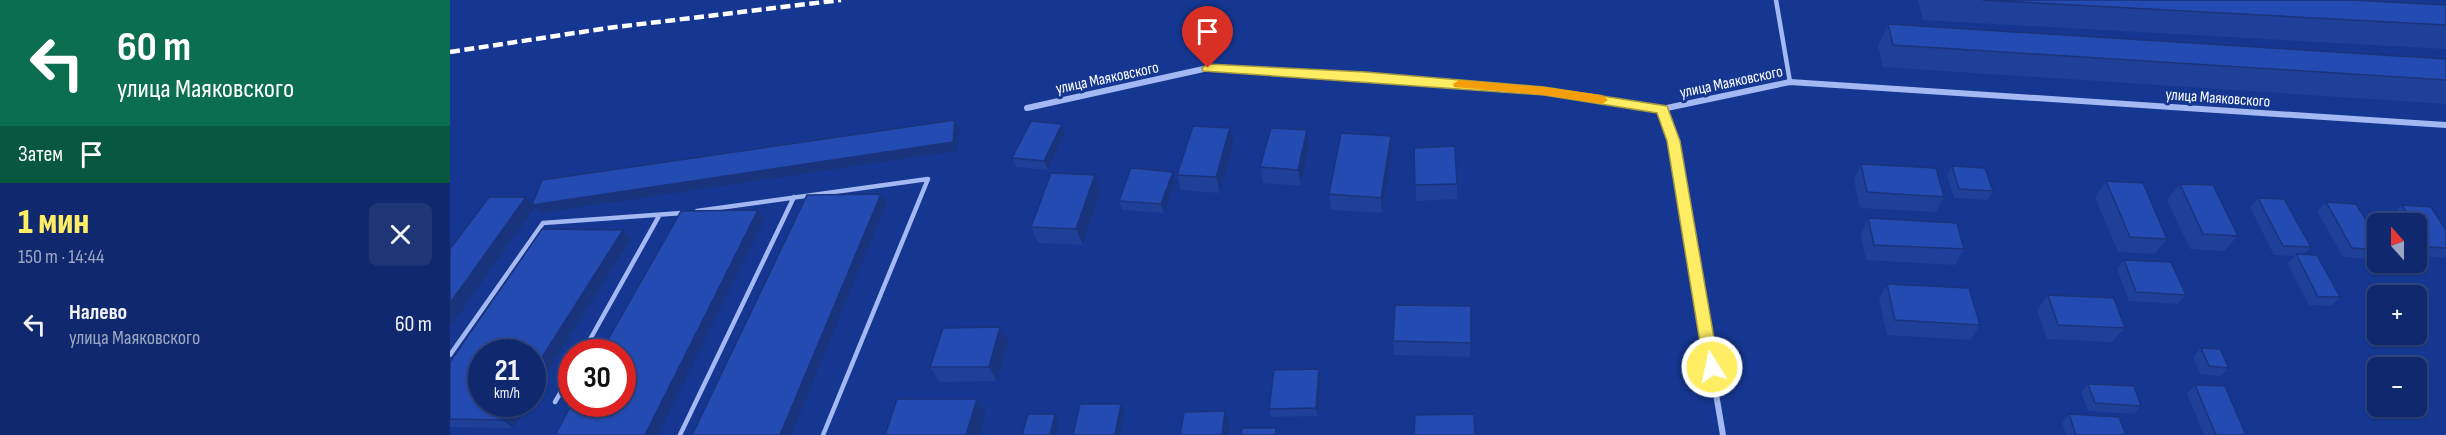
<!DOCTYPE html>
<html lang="ru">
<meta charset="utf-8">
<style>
body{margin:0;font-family:"Sofia Sans Condensed",sans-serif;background:#1e3576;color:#f1f3f6;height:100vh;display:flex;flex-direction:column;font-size:22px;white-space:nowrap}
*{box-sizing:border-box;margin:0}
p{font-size:20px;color:#9ca6c2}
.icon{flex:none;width:33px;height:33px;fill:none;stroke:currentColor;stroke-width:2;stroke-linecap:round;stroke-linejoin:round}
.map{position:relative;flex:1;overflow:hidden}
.panel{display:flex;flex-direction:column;background:#10296e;width:450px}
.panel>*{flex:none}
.top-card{background:#0b6e4f;color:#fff;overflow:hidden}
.needle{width:39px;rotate:339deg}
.fabs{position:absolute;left:1917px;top:213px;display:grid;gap:12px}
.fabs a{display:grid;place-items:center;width:60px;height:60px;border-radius:9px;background:#10296e;box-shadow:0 2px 4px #0004,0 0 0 2px #304581;font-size:30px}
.speed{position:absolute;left:18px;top:339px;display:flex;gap:12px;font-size:30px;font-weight:700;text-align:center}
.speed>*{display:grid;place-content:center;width:78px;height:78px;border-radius:50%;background:#10296e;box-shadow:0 2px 4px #0004,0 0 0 2px #304581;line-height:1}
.speed small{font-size:15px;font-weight:400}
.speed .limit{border:9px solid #d22;background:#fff;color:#111}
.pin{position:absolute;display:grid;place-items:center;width:51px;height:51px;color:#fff;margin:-62px -26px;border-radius:50% 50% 50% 0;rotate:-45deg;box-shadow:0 0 6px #0007}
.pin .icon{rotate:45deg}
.me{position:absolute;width:66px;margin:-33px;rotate:350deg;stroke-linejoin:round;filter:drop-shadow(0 0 4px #0008)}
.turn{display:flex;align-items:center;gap:21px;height:126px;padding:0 18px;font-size:27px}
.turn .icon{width:78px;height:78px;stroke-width:2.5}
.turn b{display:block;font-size:42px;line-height:51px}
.then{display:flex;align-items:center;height:57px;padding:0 18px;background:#0003;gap:12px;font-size:22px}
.round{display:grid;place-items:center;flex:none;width:63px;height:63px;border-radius:9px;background:#1e3576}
.headline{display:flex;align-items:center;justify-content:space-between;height:102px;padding:0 18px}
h1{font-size:36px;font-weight:800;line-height:45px;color:#ffed64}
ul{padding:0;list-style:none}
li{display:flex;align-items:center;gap:18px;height:78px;padding:0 18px}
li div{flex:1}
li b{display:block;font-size:22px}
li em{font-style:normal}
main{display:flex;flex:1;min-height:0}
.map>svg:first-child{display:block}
</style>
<main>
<section class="panel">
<div class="top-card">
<div class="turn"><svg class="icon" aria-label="left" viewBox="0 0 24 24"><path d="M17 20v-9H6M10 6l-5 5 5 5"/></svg><div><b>60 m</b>улица Маяковского</div></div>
<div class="then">Затем<svg class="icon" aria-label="arrive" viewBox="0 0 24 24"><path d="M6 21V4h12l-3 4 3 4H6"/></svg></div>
</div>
<div class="headline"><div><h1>1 мин</h1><p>150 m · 14:44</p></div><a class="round"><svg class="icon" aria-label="close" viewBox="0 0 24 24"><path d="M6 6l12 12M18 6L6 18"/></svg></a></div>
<ul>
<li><svg class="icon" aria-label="left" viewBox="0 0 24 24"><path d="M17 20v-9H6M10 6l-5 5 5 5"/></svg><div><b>Налево</b><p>улица Маяковского</p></div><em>60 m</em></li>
</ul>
</section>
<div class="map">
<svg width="1996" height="435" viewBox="0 0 1996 435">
<rect width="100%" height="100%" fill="#153792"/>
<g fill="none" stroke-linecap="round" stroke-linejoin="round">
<path stroke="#a4b9f1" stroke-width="4.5" d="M1326 0 1340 82
M247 211 478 179 373 435
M133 352 209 216
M0 355 93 223 232 213
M105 402 122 373
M230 435 344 197"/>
<path stroke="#a4b9f1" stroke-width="6" d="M577 108 758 68 916 77 1094 91 1212 109 1340 82 1996 125
M1212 109 1223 141 1273 435"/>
<path stroke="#fff" stroke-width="4.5" stroke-dasharray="10 4.5" stroke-linecap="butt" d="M0 52 158 28 391 0"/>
</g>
<path fill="#1f4098" d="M1468 0H1901L1996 5V49L1473 20Z
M1438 24 1996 59V104L1433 67 1428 46Z
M612 124 615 133 598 170 566 167 562 158Z
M784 144 770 193 731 190 727 175Z
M859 146 851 186 813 183 810 167Z
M964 148 1007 184V199L966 201Z
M942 152 932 213 881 210 879 194Z
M1411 164 1494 197 1486 212 1410 208 1404 180Z
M1502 166 1543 191 1537 200 1504 198 1497 175Z
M645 175 651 190 633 245 588 243 581 227Z
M726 181 714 213 672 210 669 201Z
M1656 181 1717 239 1705 254 1668 252 1645 197Z
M1730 184 1788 236 1774 251 1740 249 1717 200Z
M1808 198 1861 247 1853 255 1890 297 1881 306 1859 305 1837 263 1845 256 1824 255 1800 207Z
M1876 202 1928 239V256L1925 259 1893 257 1867 211Z
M1952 205 1996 230V258L1968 256 1966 254V224H1948L1942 214Z
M1418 218 1514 249 1505 265 1416 260 1411 234Z
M173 230 181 239 82 397V352L63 428 0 427V362Z
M1674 260 1736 295 1728 304 1679 301 1667 269Z
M1437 284 1530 325 1520 340 1437 335 1429 299Z
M1598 295 1675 328 1662 342 1597 339 1587 310Z
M1021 306 1020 357 944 355 943 341Z
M550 327 559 342 547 381 490 382 480 367Z
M1751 348 1779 368 1770 376 1750 374 1743 357Z
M869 369 871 377 868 416 821 417 819 409Z
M1638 384 1691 406 1684 414 1638 411 1631 392Z
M1745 385 1796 435H1754L1737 393Z
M1619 414 1676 435H1616L1612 422Z"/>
<path fill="#19347c" d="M505 120 509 129 507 151 91 213 85 207 0 327V303L76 197 83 204Z
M612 124 615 133 598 170 594 161Z
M780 128 784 144 770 193 766 177Z
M857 130 859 146 851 186 848 170Z
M941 136 942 152 932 213 931 198Z
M723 172 726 181 714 213 711 204Z
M645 175 651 190 633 245 626 229Z
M431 194 437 203 341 435H330Z
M308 210 315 219 208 435H195Z
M173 230 181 239 82 397V373Z
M550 327 559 342 547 381 539 367Z
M869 369 871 377 868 416 866 408Z
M527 399 536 413 530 435H516Z
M63 404H79L63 428 52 420Z
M671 404 675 412 670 435H665Z
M775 411 779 425 778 435H772Z
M605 414 609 422 606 435H600Z"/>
<path fill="#244bb1" stroke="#19347c" stroke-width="1.5" d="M1532 0H1901L1996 5V25Z
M1438 24 1996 59V80L1443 45Z
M505 120 503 142 82 205 92 180Z
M581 121 612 124 594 161 562 158Z
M743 126 780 128 766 177 727 175Z
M821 128 857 130 848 170 810 167Z
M891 133 941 136 931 198 879 194Z
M1005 146 1007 184 965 185 964 148Z
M1411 164 1486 168 1494 197 1417 192Z
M1502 166 1535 168 1543 191 1509 189Z
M681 168 723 172 711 204 669 201Z
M601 173 645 175 626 229 581 227Z
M1656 181 1693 183 1717 239 1680 237Z
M1730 184 1763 185 1788 236 1753 234Z
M431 194 330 435H242L357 195Z
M39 197H76L0 303V249Z
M1808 198 1834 199 1861 247 1833 246Z
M1876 202 1906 204 1928 239V250L1902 248Z
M1952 205 1981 207 1996 230V248L1978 247 1966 229V224H1963Z
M308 210 195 435H105L122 404H172V352H151L231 211Z
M1418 218 1507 223 1514 249 1424 245Z
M92 229 173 230 82 373V352H32V404H63L52 420 0 419V362Z
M1846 254 1867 255 1890 297H1868Z
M1674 260 1721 262 1736 295 1686 292Z
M1437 284 1519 288 1530 325 1445 320Z
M1598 295 1664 298 1675 328 1608 325Z
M945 305 1021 306V343L943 341Z
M550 327 539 367H480L493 328Z
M1751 348 1770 349 1779 368 1759 366Z
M869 369 866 408 819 409 824 370Z
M1638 384 1684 386 1691 406 1645 403Z
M1745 385 1775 386 1796 435H1766Z
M447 399H527L516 435H435Z
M630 404H671L665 435H623Z
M775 411 772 435H730L734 412Z
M578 414H605L600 435H572Z
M1024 414 1025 435H964L965 415Z
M1619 414 1669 417 1676 435H1626Z
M792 428H826V435H791Z"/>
<path fill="#ffed64" stroke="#a69a41" stroke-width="1.5" d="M758 64 916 72 1094 87 1217 106 1230 141 1269 367 1267 372 1262 374 1256 372 1254 367 1217 141 1207 113 1094 95 753 71 752 68Z"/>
<path fill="#f59e0b" d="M1009 80 1094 87 1152 95 1158 100 1152 104 1094 95 1004 87 1003 84Z"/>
<g text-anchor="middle" stroke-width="6" stroke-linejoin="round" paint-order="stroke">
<g font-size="16" fill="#fff" stroke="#153792">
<text transform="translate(657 77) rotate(-12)" y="6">улица Маяковского</text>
<text transform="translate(1281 81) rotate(-12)" y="6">улица Маяковского</text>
<text transform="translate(1768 97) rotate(4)" y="6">улица Маяковского</text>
</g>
</g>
</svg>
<div class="fabs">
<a><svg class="needle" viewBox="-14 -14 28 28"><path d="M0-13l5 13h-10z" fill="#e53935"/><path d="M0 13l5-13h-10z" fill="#9ca6c2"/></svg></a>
<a>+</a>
<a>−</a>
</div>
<div class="speed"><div>21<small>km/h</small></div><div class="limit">30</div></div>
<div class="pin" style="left:758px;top:68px;background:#d93025"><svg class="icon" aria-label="arrive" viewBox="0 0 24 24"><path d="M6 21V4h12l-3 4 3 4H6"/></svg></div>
<svg class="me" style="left:1262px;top:367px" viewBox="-20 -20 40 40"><circle r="17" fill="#ffed64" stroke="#fff" stroke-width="3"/><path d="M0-11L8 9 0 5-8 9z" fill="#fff"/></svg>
</div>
</main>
